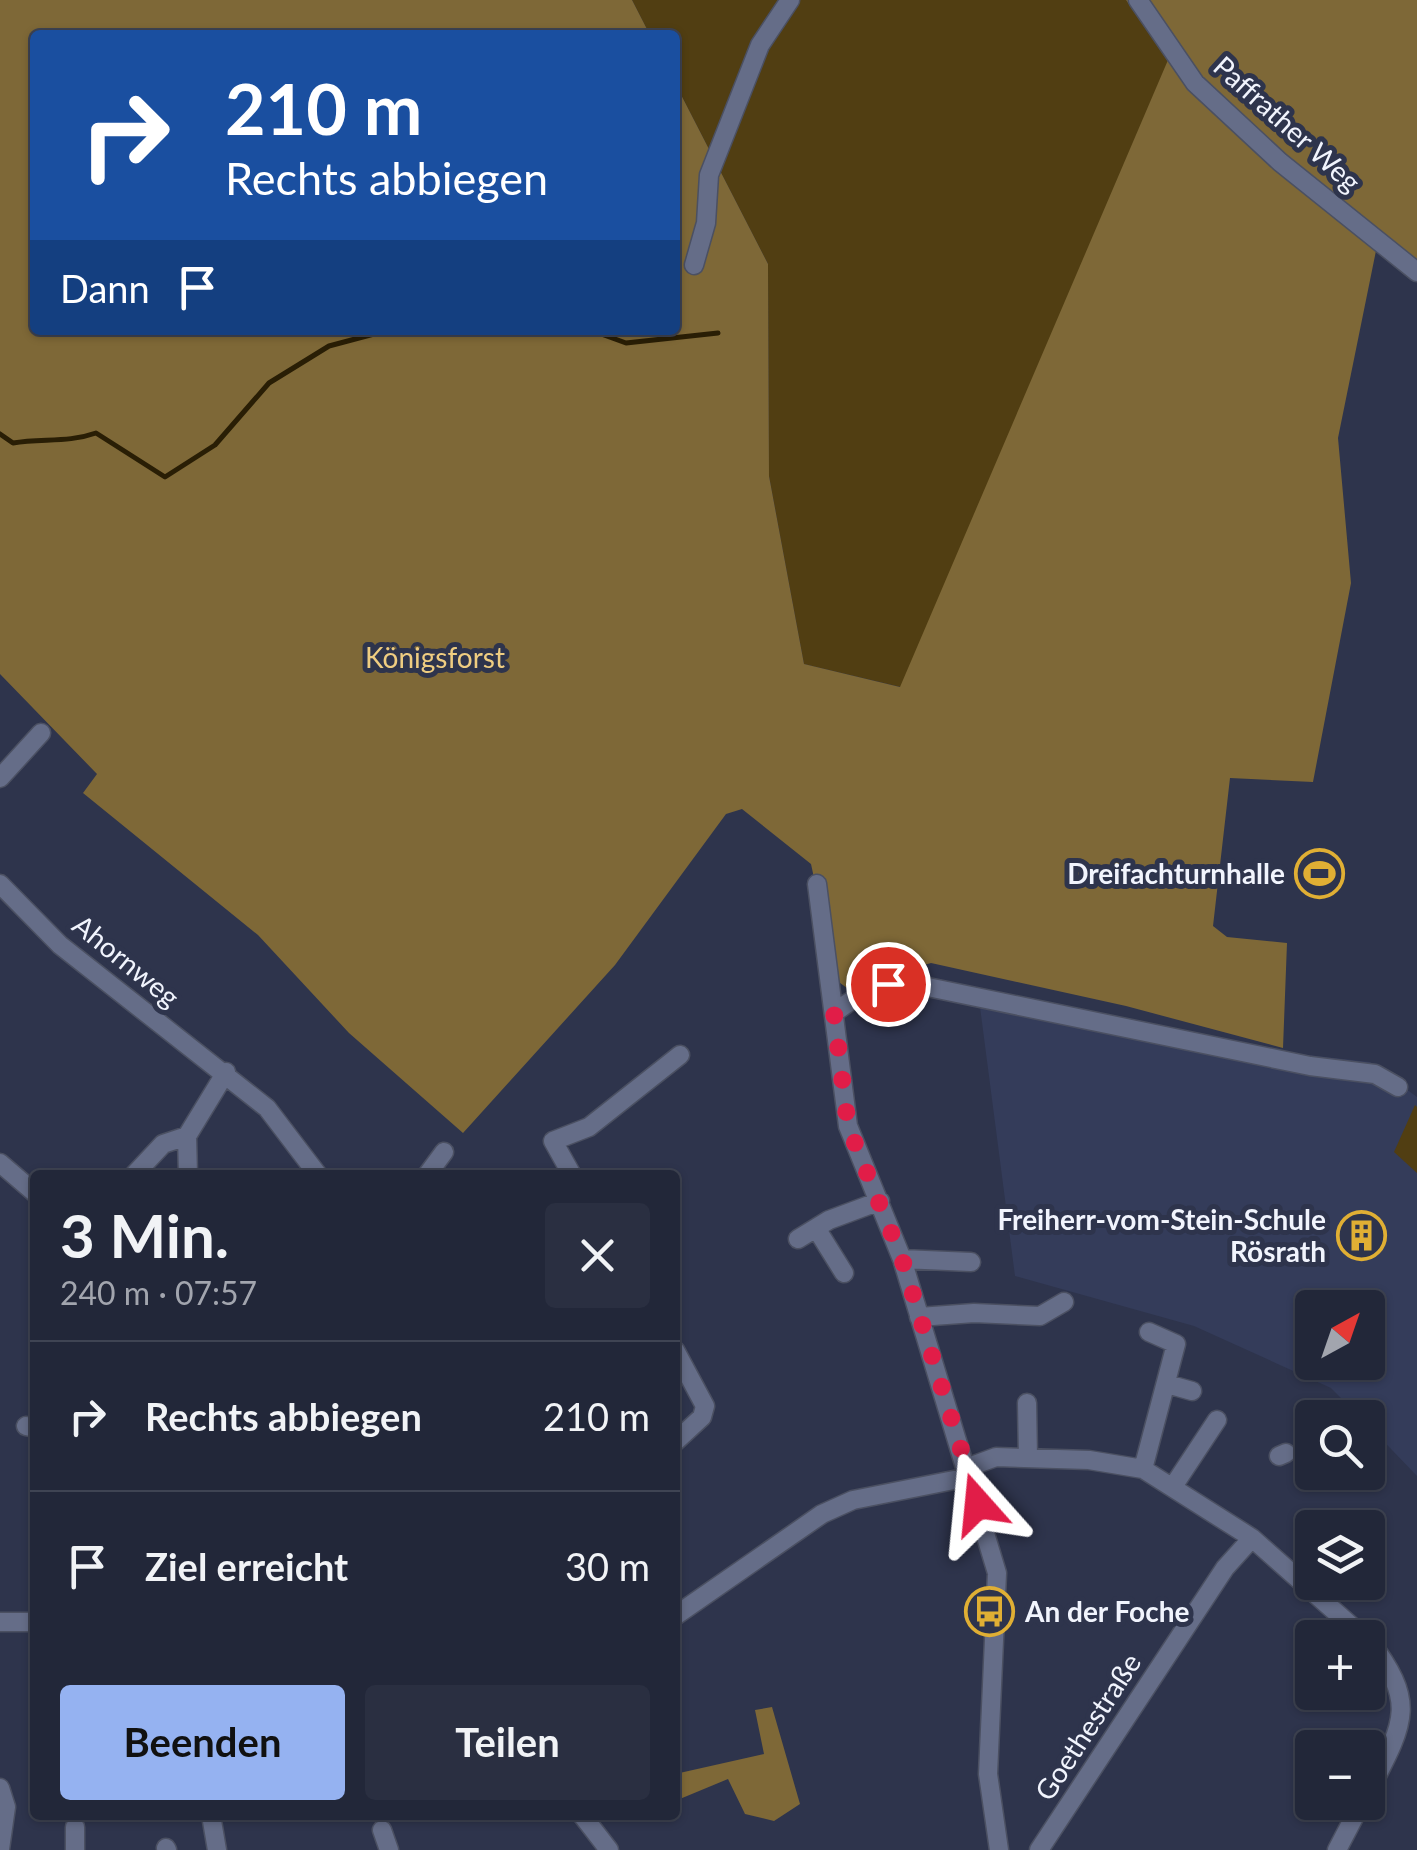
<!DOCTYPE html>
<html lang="de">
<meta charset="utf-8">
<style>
body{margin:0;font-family:Lato,sans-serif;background:#2a2f41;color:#f1f3f6;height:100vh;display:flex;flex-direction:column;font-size:38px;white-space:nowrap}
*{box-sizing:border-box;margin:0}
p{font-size:32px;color:#a2a5ae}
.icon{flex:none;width:55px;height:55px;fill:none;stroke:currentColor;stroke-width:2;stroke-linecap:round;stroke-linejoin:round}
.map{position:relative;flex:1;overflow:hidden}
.panel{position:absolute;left:30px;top:1170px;width:650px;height:650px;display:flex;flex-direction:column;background:#222739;border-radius:10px;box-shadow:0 2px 8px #0004,0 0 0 2px #3f4453}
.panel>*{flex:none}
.hud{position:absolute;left:30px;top:30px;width:650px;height:305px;border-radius:10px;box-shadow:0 2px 8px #0004,0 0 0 2px #3f4453;background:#1a4fa0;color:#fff;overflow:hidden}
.needle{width:65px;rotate:40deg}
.buttons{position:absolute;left:1295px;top:1290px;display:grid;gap:20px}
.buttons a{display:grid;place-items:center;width:90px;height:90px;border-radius:10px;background:#222739;box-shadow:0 2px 8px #0004,0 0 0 2px #3f4453;font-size:50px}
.pin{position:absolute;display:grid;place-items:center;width:85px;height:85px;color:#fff;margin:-42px;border:5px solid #fff;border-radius:50%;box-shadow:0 2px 10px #0007}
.me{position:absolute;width:110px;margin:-55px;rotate:342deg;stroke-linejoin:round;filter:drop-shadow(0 0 8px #0008)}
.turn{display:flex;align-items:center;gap:35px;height:210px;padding:0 30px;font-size:45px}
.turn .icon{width:130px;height:130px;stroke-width:2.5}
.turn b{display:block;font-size:70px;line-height:85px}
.then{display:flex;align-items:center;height:95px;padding:0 30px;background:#0003;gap:20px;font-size:38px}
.round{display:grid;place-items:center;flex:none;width:105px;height:105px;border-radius:10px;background:#2a2f41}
.overview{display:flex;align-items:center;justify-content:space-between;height:170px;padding:0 30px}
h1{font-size:60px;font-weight:700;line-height:75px}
.cta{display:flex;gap:20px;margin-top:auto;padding:20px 30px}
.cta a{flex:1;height:115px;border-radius:10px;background:#95b2f1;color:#111;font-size:40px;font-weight:700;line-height:115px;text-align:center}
.cta a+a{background:#2a2f41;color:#f1f3f6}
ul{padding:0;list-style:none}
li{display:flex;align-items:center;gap:30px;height:150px;padding:0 30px;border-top:2px solid #3f4453}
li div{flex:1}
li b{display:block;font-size:38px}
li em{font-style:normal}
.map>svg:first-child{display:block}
</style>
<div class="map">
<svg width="1417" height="1850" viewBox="0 0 1417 1850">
<rect width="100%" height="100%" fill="#2e344c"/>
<path fill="#343c5a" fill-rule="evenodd" d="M980 1007 1150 1040 1155 1026 1290 1053 1370 1062 1417 1097V1476L1368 1425V1418L1360 1417 1331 1388 1194 1326 1015 1276ZM1312 1308H1368V1362H1312Z"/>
<path fill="#513e12" d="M632 0H1126L1169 59 901 687 804 664 769 476 768 264 675 83V35H650Z
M1415 1105 1417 1107V1173L1394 1152Z"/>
<path fill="#7e6837" d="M0 0H632L650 35H35V330H675V83L768 264 769 476 804 664 900 687 1168 60 1126 0H1417V262L1380 231 1338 438 1351 583 1313 782 1230 778 1213 926 1227 937 1287 943 1283 1048 1126 1006 931 963 847 988 836 980 811 864 742 809 726 814 615 965 463 1133 349 1033 258 935 83 793 97 774 0 674Z
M772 1707 800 1804 774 1821 745 1814 728 1779 675 1801V1774L764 1754 755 1710Z"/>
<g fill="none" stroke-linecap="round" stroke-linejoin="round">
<path stroke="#291e05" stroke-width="5" d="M551 330 564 334 593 331 626 343 718 333
M0 434 13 443C42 438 68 443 96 433L165 477 215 445 269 383 329 346 389 330"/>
<defs>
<path id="minor" d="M1138 0 1195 83 1280 162 1417 272
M694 265 706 223 709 175 760 45 790 0
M0 778 41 733
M0 884 60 945 267 1108 318 1175
M817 884 848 1126 902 1259 997 1573 988 1774 999 1850
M834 1013C862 991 882 984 918 985L1310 1066 1375 1074 1398 1087
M187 1136 188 1175
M0 1163 35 1193
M134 1175 163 1144 187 1136 226 1072
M427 1175 444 1152
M572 1175 553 1141 589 1127 680 1055
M816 1228 844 1273
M798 1239 829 1220 880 1201
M902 1259 971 1262
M919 1317 974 1313 1040 1316 1064 1302
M675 1350 705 1406 702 1417 675 1442
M1167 1384 1192 1391
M1027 1403 1028 1458
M26 1426 35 1428
M1279 1456 1286 1453
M966 1468 996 1457 1089 1460 1143 1469 1252 1538 1365 1638
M1143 1469 1176 1344 1149 1332
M1174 1485 1217 1420
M1324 1601 1343 1582
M675 1616 822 1514 853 1500 969 1477
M0 1622H35
M1368 1639C1417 1703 1406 1720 1368 1793
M0 1788 6 1807 0 1849
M582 1815 609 1850
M212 1821 217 1850
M382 1830 389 1850
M166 1848 167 1850
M75 1850V1827
M1039 1850 1225 1568 1252 1538
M1337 1850 1362 1802"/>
</defs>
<use href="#minor" stroke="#4b5062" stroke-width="21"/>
<use href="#minor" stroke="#656d88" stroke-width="18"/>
</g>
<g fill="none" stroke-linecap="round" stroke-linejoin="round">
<path stroke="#e11d48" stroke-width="18" stroke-dasharray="0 32.4" d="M888 984 861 992 834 1013 848 1126 902 1259 978 1504"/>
</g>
<defs>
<symbol id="stadium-ring" viewBox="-11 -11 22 22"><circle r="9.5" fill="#2e344c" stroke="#e0af34" stroke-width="1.5"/><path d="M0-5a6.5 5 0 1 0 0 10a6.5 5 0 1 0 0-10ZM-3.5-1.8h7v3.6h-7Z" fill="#e0af34"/></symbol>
<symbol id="building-ring" viewBox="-11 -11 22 22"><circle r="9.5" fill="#2e344c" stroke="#e0af34" stroke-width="1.5"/><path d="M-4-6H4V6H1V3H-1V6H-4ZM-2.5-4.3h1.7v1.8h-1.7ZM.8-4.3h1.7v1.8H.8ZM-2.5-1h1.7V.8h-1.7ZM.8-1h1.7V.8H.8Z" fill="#e0af34"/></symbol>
<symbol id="bus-ring" viewBox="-11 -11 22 22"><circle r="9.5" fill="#2e344c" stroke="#e0af34" stroke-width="1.5"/><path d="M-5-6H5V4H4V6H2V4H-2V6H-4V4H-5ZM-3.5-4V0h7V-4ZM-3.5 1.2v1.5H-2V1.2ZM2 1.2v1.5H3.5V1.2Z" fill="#e0af34"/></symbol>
</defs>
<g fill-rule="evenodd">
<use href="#stadium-ring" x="1292" y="846" width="55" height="55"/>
<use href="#building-ring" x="1334" y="1208" width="55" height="55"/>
<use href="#bus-ring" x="962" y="1584" width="55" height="55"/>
</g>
<g text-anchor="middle" stroke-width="10" stroke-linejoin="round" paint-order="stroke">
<g font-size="28" fill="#f1f4fd" stroke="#2e344c">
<text transform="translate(1287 124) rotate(42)" y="10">Paffrather Weg</text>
<text transform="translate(126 961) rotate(39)" y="10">Ahornweg</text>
<text transform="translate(1088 1727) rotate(-57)" y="10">Goethestraße</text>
</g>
<g font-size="28" fill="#efcd81" stroke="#2e344c">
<text x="435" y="668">Königsforst</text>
</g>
<g font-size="28" font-weight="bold" fill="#f1f4fd" stroke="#2e344c" text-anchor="end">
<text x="1285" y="884">Dreifachturnhalle</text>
<text x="1326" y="1230">Freiherr-vom-Stein-Schule<tspan x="1326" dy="32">Rösrath</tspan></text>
<text x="1025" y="1622" text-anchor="start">An der Foche</text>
</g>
</g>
</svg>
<div class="buttons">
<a><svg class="needle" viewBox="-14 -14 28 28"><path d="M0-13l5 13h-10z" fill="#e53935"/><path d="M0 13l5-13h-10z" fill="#a2a5ae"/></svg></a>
<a><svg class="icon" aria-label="search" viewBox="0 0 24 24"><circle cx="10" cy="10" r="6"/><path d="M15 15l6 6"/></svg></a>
<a><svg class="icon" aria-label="layers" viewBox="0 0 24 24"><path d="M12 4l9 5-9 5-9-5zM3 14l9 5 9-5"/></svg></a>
<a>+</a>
<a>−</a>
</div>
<div class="pin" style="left:888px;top:984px;background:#d93025"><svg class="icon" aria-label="arrive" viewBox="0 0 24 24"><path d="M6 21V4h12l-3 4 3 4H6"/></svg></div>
<svg class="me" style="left:978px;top:1504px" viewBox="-20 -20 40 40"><path d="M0-17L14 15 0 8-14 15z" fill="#e11d48" stroke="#fff" stroke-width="4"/></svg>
<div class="hud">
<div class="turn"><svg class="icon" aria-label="right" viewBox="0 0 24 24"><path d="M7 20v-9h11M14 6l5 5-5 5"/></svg><div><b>210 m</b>Rechts abbiegen</div></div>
<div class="then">Dann<svg class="icon" aria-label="arrive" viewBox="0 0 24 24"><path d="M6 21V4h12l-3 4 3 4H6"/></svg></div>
</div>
<section class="panel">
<div class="overview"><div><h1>3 Min.</h1><p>240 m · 07:57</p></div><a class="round"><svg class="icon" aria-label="close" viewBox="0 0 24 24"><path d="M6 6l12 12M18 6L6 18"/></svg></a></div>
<ul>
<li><svg class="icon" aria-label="right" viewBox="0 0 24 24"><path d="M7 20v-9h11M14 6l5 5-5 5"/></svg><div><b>Rechts abbiegen</b></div><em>210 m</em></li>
<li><svg class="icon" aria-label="arrive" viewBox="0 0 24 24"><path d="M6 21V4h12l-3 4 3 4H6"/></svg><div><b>Ziel erreicht</b></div><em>30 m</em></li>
</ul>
<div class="cta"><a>Beenden</a><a>Teilen</a></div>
</section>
</div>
